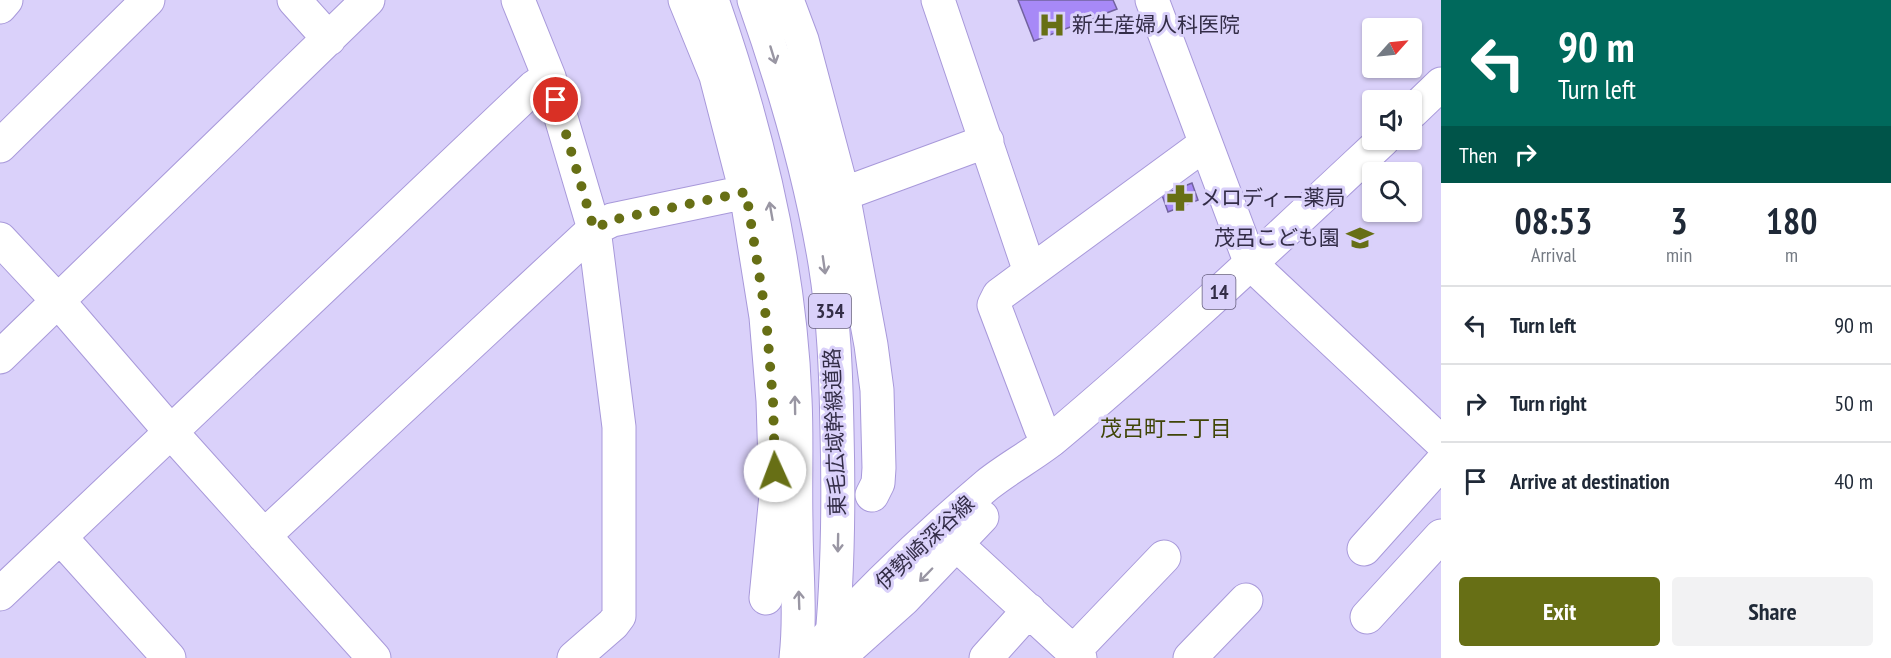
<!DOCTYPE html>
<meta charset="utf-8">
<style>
body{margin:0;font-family:"PT Sans Narrow","Noto Sans JP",sans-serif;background:#f2f2f3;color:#1f2937;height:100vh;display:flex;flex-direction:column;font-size:22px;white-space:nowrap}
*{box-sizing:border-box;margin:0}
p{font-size:20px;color:#747a83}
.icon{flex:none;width:33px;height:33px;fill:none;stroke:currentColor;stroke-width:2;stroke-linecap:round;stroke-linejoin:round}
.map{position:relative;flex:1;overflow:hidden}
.sheet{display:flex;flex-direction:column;background:#fff;width:450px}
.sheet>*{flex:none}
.top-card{background:#00695c;color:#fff;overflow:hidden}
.needle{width:39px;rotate:63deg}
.fabs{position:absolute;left:1362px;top:18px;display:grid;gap:12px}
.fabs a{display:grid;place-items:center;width:60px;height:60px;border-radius:6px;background:#fff;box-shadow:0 2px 4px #0004;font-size:30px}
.pin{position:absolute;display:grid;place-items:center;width:51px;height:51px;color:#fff;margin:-26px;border:3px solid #fff;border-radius:50%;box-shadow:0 2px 6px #0007}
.me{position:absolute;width:66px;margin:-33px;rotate:358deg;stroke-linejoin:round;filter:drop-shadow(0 0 4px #0008)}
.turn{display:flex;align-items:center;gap:21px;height:126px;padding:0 18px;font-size:27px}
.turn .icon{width:78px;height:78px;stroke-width:2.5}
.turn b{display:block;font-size:42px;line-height:51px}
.then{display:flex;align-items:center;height:57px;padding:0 18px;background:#0003;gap:12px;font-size:22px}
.eta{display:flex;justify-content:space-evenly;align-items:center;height:102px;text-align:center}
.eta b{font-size:36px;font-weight:800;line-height:42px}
.cta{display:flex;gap:12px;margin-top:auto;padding:12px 18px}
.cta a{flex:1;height:69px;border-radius:6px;background:#676f15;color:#fff;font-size:24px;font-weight:800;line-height:69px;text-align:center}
.cta a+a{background:#f2f2f3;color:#1f2937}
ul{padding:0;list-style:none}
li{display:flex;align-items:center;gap:18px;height:78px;padding:0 18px;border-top:2px solid #e0e1e3}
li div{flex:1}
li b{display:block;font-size:22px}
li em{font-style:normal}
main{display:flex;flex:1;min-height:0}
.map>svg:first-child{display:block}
</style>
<main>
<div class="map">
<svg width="1441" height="658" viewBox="0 0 1441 658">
<rect width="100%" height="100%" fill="#dad1fa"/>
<path fill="#a789f7" stroke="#72639f" stroke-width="1.5" d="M1018 0H1113L1117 9 1034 41Z
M1192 183 1198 200 1168 212 1162 195Z"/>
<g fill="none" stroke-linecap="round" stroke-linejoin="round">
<defs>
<path id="minor" d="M294 0 329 39
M518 0 549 77 594 229 619 427V616L613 624 574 658
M685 0 716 76 746 192 766 317 773 401 776 495 766 598
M787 0 802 40 843 194 871 345 877 390 879 468 878 483 872 495
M938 0 1030 272
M1152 0 1251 264 1441 442
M0 7 6 0
M0 146 148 0
M843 194 987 141
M0 239 58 301 170 431 374 658
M0 357 368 0
M1051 440 1041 429 994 305 999 295 1205 144
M264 536 594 229 612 220 746 192
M60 537 169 658
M956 544 1080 658
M1364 549 1441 463
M0 594 534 87 549 77
M1367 617 1441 536
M1073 652 1164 557
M986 658 1029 610
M1190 658 1246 600"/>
<path id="major" d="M1412 112 1441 84
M820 645C872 589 928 535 987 485 1008 468 1033 455 1054 438 1167 343 1275 241 1383 140
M838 658 904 599 982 517"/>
<path id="highway" d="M712 0C757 128 790 262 795 399 797 440 795 481 796 522 796 568 801 612 796 658
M754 0C784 85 810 173 825 263 834 318 836 375 837 431 839 507 838 582 830 658"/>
</defs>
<use href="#minor" stroke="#a899da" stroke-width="35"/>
<use href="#major" stroke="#a899da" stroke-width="35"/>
<use href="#highway" stroke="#a899da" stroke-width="35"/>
<use href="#minor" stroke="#fff" stroke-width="33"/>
<use href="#major" stroke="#fff" stroke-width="33"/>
<use href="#highway" stroke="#fff" stroke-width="33"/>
</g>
<defs><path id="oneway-shaft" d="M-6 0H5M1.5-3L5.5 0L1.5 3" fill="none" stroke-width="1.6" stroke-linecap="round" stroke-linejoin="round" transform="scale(1.5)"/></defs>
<g stroke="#9996a3">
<use href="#oneway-shaft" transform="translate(773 55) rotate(73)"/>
<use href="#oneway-shaft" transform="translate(771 211) rotate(-100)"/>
<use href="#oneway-shaft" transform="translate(824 265) rotate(82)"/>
<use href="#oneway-shaft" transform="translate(795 405) rotate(-91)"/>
<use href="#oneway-shaft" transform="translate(838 543) rotate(91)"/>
<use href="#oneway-shaft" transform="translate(926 575) rotate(134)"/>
<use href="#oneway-shaft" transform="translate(799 600) rotate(-92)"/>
</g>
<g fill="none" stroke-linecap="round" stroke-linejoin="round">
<path stroke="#676f15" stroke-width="10" stroke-dasharray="0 18" d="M556 100 594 229 612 220 746 192 766 317 773 401 775 471"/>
</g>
<defs>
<symbol id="hospital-bare" viewBox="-9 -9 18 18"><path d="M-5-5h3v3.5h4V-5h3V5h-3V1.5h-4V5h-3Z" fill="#676f15" stroke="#dad1fa" stroke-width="2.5" paint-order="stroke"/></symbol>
<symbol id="pharmacy-bare" viewBox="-9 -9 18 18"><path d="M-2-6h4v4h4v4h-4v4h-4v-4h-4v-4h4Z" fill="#676f15" stroke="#dad1fa" stroke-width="2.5" paint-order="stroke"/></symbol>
<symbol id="school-bare" viewBox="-9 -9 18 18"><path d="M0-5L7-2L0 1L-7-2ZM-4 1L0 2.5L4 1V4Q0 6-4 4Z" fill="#676f15" stroke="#dad1fa" stroke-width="2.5" paint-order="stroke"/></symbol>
</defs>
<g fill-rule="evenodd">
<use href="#hospital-bare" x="1033" y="6" width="38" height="38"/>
<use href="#pharmacy-bare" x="1161" y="179" width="38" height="38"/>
<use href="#school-bare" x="1341" y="219" width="38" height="38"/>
</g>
<g text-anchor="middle" stroke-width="6" stroke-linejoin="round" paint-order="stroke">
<g fill="#dad1fa" stroke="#655e7d" stroke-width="1.5">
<rect x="1202.5" y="275" width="33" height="34" rx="4.5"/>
<rect x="809" y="294" width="42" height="34" rx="4.5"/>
</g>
<g font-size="20" font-weight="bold" fill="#332d47">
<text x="1219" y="299">14</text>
<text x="830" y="318">354</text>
</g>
<g font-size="21" fill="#332d47" stroke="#dad1fa" text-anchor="start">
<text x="1072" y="32">新生産婦人科医院</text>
<text x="1200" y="205">メロディー薬局</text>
<text x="1340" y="245" text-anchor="end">茂呂こども園</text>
</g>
<g font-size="21" fill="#332d47" stroke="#dad1fa">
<text transform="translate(835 432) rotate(-92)" y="7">東毛広域幹線道路</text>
<text transform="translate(925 543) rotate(-43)" y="7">伊勢崎深谷線</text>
</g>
<g font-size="22" fill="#404507" stroke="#dad1fa">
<text x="1166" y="436">茂呂町二丁目</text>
</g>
</g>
</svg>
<div class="fabs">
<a><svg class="needle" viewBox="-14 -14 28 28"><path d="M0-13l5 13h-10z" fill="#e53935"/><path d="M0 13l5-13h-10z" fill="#747a83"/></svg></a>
<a><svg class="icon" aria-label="sound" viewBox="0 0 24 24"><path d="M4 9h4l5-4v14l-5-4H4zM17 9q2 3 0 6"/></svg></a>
<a><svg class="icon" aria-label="search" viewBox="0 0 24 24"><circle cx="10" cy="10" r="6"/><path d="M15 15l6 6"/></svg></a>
</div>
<div class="pin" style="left:556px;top:100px;background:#d93025"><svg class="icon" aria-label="arrive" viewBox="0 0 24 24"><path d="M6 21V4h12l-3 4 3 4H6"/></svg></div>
<svg class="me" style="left:775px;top:471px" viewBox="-20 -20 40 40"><circle r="19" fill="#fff"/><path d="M0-13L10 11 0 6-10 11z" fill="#676f15"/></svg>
</div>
<section class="sheet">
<div class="top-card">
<div class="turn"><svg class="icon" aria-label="left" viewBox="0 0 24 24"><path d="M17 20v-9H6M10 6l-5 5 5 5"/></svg><div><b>90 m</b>Turn left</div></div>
<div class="then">Then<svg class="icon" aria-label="right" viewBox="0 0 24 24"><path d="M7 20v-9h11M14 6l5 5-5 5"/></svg></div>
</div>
<div class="eta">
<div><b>08:53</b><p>Arrival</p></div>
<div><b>3</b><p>min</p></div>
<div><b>180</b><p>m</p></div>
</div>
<ul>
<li><svg class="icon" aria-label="left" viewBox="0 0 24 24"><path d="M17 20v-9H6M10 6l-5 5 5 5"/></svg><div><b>Turn left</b></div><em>90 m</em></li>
<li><svg class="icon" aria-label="right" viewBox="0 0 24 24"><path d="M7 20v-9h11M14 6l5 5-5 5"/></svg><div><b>Turn right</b></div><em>50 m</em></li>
<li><svg class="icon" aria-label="arrive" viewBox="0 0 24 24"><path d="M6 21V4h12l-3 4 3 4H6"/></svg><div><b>Arrive at destination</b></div><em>40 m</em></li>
</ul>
<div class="cta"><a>Exit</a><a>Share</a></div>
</section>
</main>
